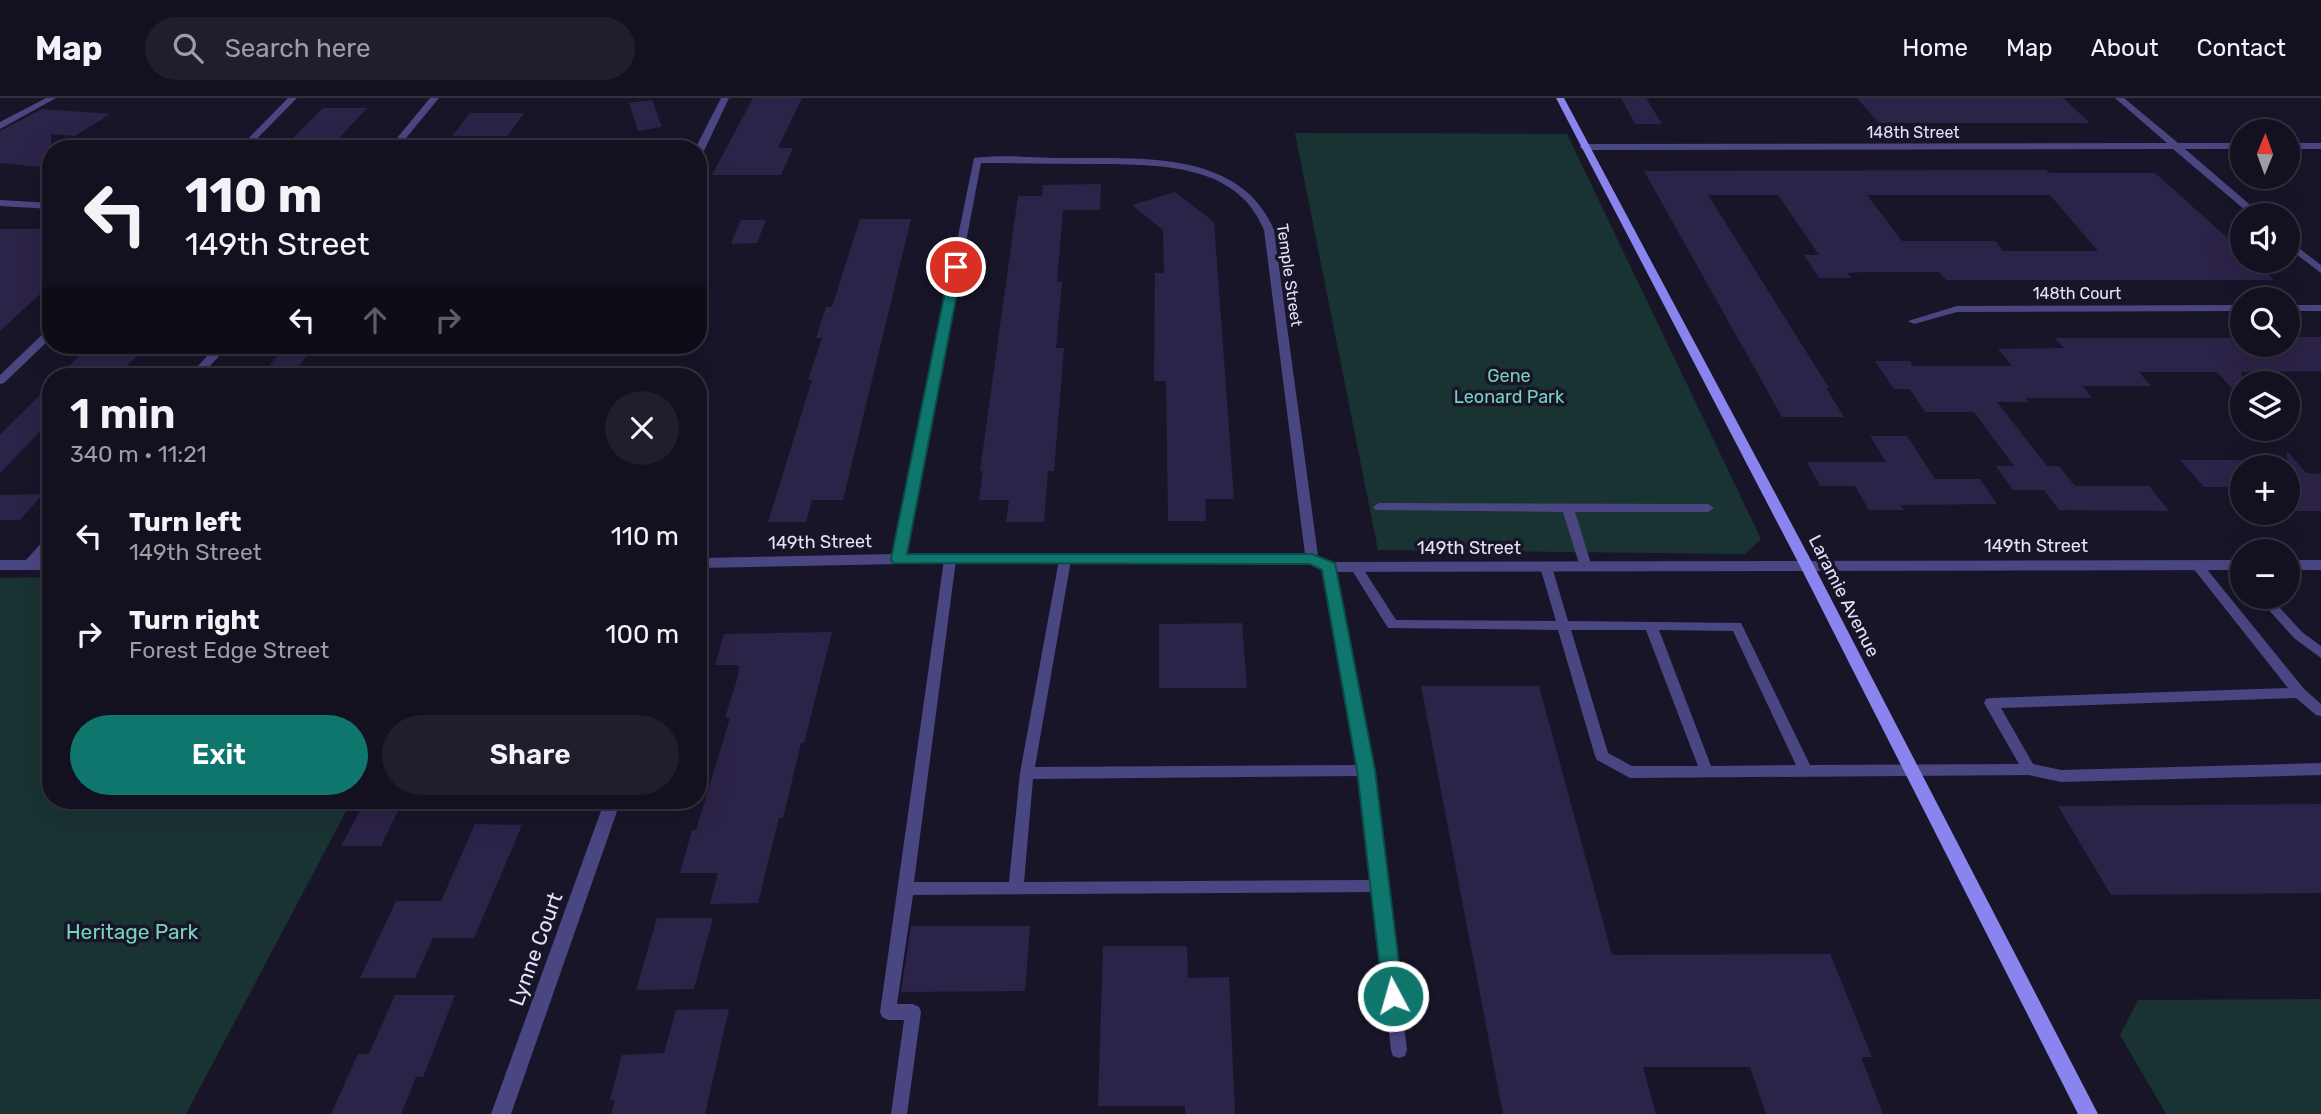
<!DOCTYPE html>
<meta charset="utf-8">
<style>
body{margin:0;font-family:Rubik,sans-serif;background:#201e2c;color:#f1f3f6;height:100vh;display:flex;flex-direction:column;font-size:26px;white-space:nowrap}
*{box-sizing:border-box;margin:0}
p{font-size:23px;color:#9d9da4}
.icon{flex:none;width:38px;height:38px;fill:none;stroke:currentColor;stroke-width:2;stroke-linecap:round;stroke-linejoin:round}
.map{position:relative;flex:1;overflow:hidden}
.sheet{position:absolute;left:42px;top:270px;width:665px;height:441px;display:flex;flex-direction:column;background:#13101f;border-radius:28px;box-shadow:0 7px 28px #0002,0 0 0 2px #32303d}
.sheet>*{flex:none}
.banner{position:absolute;left:42px;top:42px;width:665px;height:214px;border-radius:28px;box-shadow:0 7px 28px #0002,0 0 0 2px #32303d;background:#13101f;color:#f1f3f6;overflow:hidden}
.needle{width:46px;rotate:1deg}
.tools{position:absolute;left:2230px;top:21px;display:grid;gap:14px}
.tools a{display:grid;place-items:center;width:70px;height:70px;border-radius:50%;background:#13101f;box-shadow:0 7px 28px #0002,0 0 0 2px #32303d;font-size:35px}
.pin{position:absolute;display:grid;place-items:center;width:60px;height:60px;color:#fff;margin:-30px;border:4px solid #fff;border-radius:50%;box-shadow:0 2px 7px #0007}
.me{position:absolute;width:77px;margin:-38px;rotate:354deg;stroke-linejoin:round;filter:drop-shadow(0 0 5px #0008)}
.turn{display:flex;align-items:center;gap:24px;height:147px;padding:0 28px;font-size:32px}
.turn .icon{width:91px;height:91px;stroke-width:2.5}
.turn b{display:block;font-size:49px;line-height:60px}
.lanes{display:flex;align-items:center;height:66px;padding:0 28px;background:#0003;justify-content:center;gap:35px;direction:ltr}
.lanes .off{opacity:.35}
.round{display:grid;place-items:center;flex:none;width:74px;height:74px;border-radius:37px;background:#201e2c}
.summary{display:flex;align-items:center;justify-content:space-between;height:119px;padding:0 28px}
h1{font-size:42px;font-weight:600;line-height:52px}
.button{display:flex;gap:14px;margin-top:auto;padding:14px 28px}
.button a{flex:1;height:80px;border-radius:42px;background:#0f766e;color:#fff;font-size:28px;font-weight:600;line-height:80px;text-align:center}
.button a+a{background:#201e2c;color:#f1f3f6}
ul{padding:0;list-style:none}
li{display:flex;align-items:center;gap:21px;height:98px;padding:0 28px}
li div{flex:1}
li b{display:block;font-size:26px}
li em{font-style:normal}
header{display:flex;align-items:center;gap:42px;box-sizing:border-box;height:98px;padding:0 35px;background:#13101f;border-bottom:2px solid #32303d}
header strong{font-size:33px}
nav{display:flex;gap:38px;margin-inline-start:auto;font-size:24px}
.search{width:490px;height:63px;background:#201e2c;display:flex;align-items:center;gap:18px;box-sizing:border-box;padding:0 24px;border-radius:38px;color:#9d9da4;font-size:26px}
.map>svg:first-child{display:block}
</style>
<header>
<strong>Map</strong>
<div class="search"><svg class="icon" aria-label="search" viewBox="0 0 24 24"><circle cx="10" cy="10" r="6"/><path d="M15 15l6 6"/></svg>Search here</div>
<nav><a>Home</a><a>Map</a><a>About</a><a>Contact</a></nav>
</header>
<div class="map">
<svg width="2321" height="1016" viewBox="0 0 2321 1016">
<rect width="100%" height="100%" fill="#191529"/>
<path fill="#193332" d="M1295 35 1567 36 1761 441 1745 456 1378 452Z
M51 479V702H352L186 1016H0V480Z
M2321 901V1016H2166L2120 937 2138 902Z"/>
<path fill="#2c2348" fill-rule="evenodd" d="M753 0H802L778 50H793L781 77H712Z
M1621 0H1646L1662 26H1635Z
M1857 0H2063L2090 25H1879Z
M652 2 662 29 638 33 629 5Z
M323 10H367L329 51H282Z
M42 11 110 16 75 38 51 36V70L0 65V33Z
M470 15H524L507 38H452Z
M2046 72 2049 75H2155L2242 153V163H2253L2274 182H1946L1939 174H1865L1847 175 1851 180H1819L1804 157H1819L1778 97H1708L1829 290H1826L1844 319H1782L1644 73ZM1867 97H2050L2098 153H2003L1995 143H1902Z
M1101 86 1100 112H1063L1057 184H1062L1056 250H1064L1054 373H1048L1044 424H1006L1009 402H979L983 373H980L1018 98H1042L1043 87Z
M1175 94 1214 124 1234 401H1205L1206 423H1168L1166 283H1154L1155 175H1164L1163 132 1132 107Z
M860 121H911L843 402H812L806 424H768L812 282H808L822 240H816L826 209H832Z
M741 122H766L757 145 731 146Z
M0 131H51V186L0 233Z
M2287 239H2321V273L2242 274V302L2217 274H2139L2151 288H2083L2092 300H2026L2029 304H1997L2047 368H2059L2075 388H2149L2169 413 2059 412 2044 392H2013L1996 368H2014L1974 314H1925L1910 291H1894L1875 263H1910L1912 268H2012L1998 251 2064 250 2055 240H2235L2243 247H2287Z
M90 247H147L119 276 60 277Z
M286 247H315L291 278H261Z
M51 286V322L0 375V337Z
M1870 338H1907L1935 381H1980L1997 406 1901 407 1904 412H1869L1855 388H1820L1807 364H1886Z
M2287 353 2306 375 2321 376V413H2287Z
M2180 362H2242V389H2204Z
M43 396 20 422H0V397Z
M1242 525 1247 590H1159V526Z
M832 534 804 645H801L783 720H779L758 805 710 806 718 775H680L692 732H696L730 620H725L738 578 739 567H715L724 536Z
M1421 588H1539L1612 857 1830 856 1872 959H1861L1883 1016H1766L1750 969H1643L1656 1016H1503Z
M366 702H403L381 748H341Z
M2321 706V795L2111 797 2058 708Z
M475 726 522 727 474 840H433L415 880H360L396 803H441Z
M657 820H713L694 891 636 892Z
M911 828H1030L1025 893 901 894Z
M1103 848H1187L1188 880 1229 879 1235 1016H1185V1008H1098Z
M395 897H455L423 979H416L401 1016H331L358 956H369Z
M729 911 705 1016H611L615 1002H610L622 957 664 955 676 912Z"/>
<g fill="none" stroke-linecap="round" stroke-linejoin="round">
<path fill="#4a4682" fill-rule="evenodd" d="M1379 405 1708 406 1714 410 1708 414H1575L1592 469 1586 473 1580 469 1563 414 1375 412 1373 409Z
M950 458 956 462 914 784H1009L1020 675 1059 462 1065 458 1071 462 1035 669 1358 667 1323 469 1329 465 1333 466 1373 672 1407 952 1405 958 1399 960 1393 958 1391 952 1373 794 913 797 897 906H913L919 909 921 914 907 1016H891L904 922H888L882 919 880 914 944 462ZM1360 678 1372 782 1024 784 1033 681Z
M2197 463 2201 464 2304 591 2321 606V618L2316 617 2296 600 2001 610 2033 666 2061 672 2321 665V677L2061 684 2029 677 1630 680 1597 662 1595 658 1558 532 1388 530 1350 469 1356 465 1360 466 1396 522 1556 523 1540 469 1546 465 1552 469 1568 523 1741 525 1810 667 2019 666 1984 605 1986 601 1991 600 2288 590 2193 470 2191 467 2193 464ZM1571 532H1646L1698 668H1632L1608 655ZM1659 532 1733 533 1796 667 1711 668Z
M2257 499H2270L2302 534 2321 548V560L2294 540Z"/>
<path fill="#4a4682" fill-rule="evenodd" d="M46 0H56L0 31V24Z
M288 0H297L247 51H238Z
M430 0H439L397 51H388Z
M721 0H729L703 55 698 58V51H695Z
M2115 0H2124L2178 45H2242V51H2185L2262 117H2251L2173 51 1584 52 1579 49 1584 46 2167 45Z
M2287 45H2321V51H2287Z
M974 60C1003 56 1036 60 1065 60 1138 61 1240 51 1274 132L1318 458 1331 464 2242 462V472L1329 474 1310 466H899L698 470V460L893 456ZM981 65C1017 65 1053 66 1089 66 1152 67 1236 62 1264 132L1305 456H907Z
M0 102 51 105V111L0 108Z
M2287 141 2321 167V175L2287 149Z
M2242 207V213L1957 214 1914 226 1908 223 1957 208Z
M2287 207H2321V213H2287Z
M51 231V240L4 285 0 286V277L47 232Z
M217 247H229L201 278H189Z
M51 439V452L42 462H51V472H0V462H26L46 440Z
M2287 462H2321V472H2287Z
M605 702H621L511 1016H491Z"/>
<path fill="#8a85ee" fill-rule="evenodd" d="M1556 0H1564L1814 468 2098 1016H2078L1800 468Z"/>
</g>
<path fill="#0f766e" stroke="#0a4d48" stroke-width="2" d="M956 165 962 169 907 456H1312L1335 465 1375 672 1403 898 1400 905 1393 907 1386 905 1383 898 1357 672 1322 472 1310 466 893 465 891 461 950 169Z"/>
<g text-anchor="middle" stroke-width="7" stroke-linejoin="round" paint-order="stroke">
<g font-size="16" fill="#e5e2fb" stroke="#191529">
<text x="1913" y="40">148th Street</text>
<text transform="translate(1290 177) rotate(82)" y="6">Temple Street</text>
<text x="2077" y="201">148th Court</text>
</g>
<g font-size="18" fill="#76d3bd" stroke="#191529">
<text x="1509" y="284">Gene<tspan x="1509" dy="21">Leonard Park</tspan></text>
</g>
<g font-size="18" fill="#e5e2fb" stroke="#191529">
<text transform="translate(820 444) rotate(-1)" y="6">149th Street</text>
<text x="2036" y="454">149th Street</text>
<text x="1469" y="456">149th Street</text>
<text transform="translate(1844 498) rotate(63)" y="6">Laramie Avenue</text>
</g>
<g font-size="21" fill="#76d3bd" stroke="#191529">
<text x="132" y="841">Heritage Park</text>
</g>
<g font-size="21" fill="#e5e2fb" stroke="#191529">
<text transform="translate(536 851) rotate(-70)" y="7">Lynne Court</text>
</g>
</g>
</svg>
<div class="tools">
<a><svg class="needle" viewBox="-14 -14 28 28"><path d="M0-13l5 13h-10z" fill="#e53935"/><path d="M0 13l5-13h-10z" fill="#9d9da4"/></svg></a>
<a><svg class="icon" aria-label="sound" viewBox="0 0 24 24"><path d="M4 9h4l5-4v14l-5-4H4zM17 9q2 3 0 6"/></svg></a>
<a><svg class="icon" aria-label="search" viewBox="0 0 24 24"><circle cx="10" cy="10" r="6"/><path d="M15 15l6 6"/></svg></a>
<a><svg class="icon" aria-label="layers" viewBox="0 0 24 24"><path d="M12 4l9 5-9 5-9-5zM3 14l9 5 9-5"/></svg></a>
<a>+</a>
<a>−</a>
</div>
<div class="pin" style="left:956px;top:169px;background:#d93025"><svg class="icon" aria-label="arrive" viewBox="0 0 24 24"><path d="M6 21V4h12l-3 4 3 4H6"/></svg></div>
<svg class="me" style="left:1393px;top:898px" viewBox="-20 -20 40 40"><circle r="17" fill="#0f766e" stroke="#fff" stroke-width="3"/><path d="M0-11L8 9 0 5-8 9z" fill="#fff"/></svg>
<div class="banner">
<div class="turn"><svg class="icon" aria-label="left" viewBox="0 0 24 24"><path d="M17 20v-9H6M10 6l-5 5 5 5"/></svg><div><b>110 m</b>149th Street</div></div>
<div class="lanes"><svg class="icon" aria-label="left" viewBox="0 0 24 24"><path d="M17 20v-9H6M10 6l-5 5 5 5"/></svg><svg class="icon off" aria-label="ahead" viewBox="0 0 24 24"><path d="M12 20V5M6 11l6-6 6 6"/></svg><svg class="icon off" aria-label="right" viewBox="0 0 24 24"><path d="M7 20v-9h11M14 6l5 5-5 5"/></svg></div>
</div>
<section class="sheet">
<div class="summary"><div><h1>1 min</h1><p>340 m · 11:21</p></div><a class="round"><svg class="icon" aria-label="close" viewBox="0 0 24 24"><path d="M6 6l12 12M18 6L6 18"/></svg></a></div>
<ul>
<li><svg class="icon" aria-label="left" viewBox="0 0 24 24"><path d="M17 20v-9H6M10 6l-5 5 5 5"/></svg><div><b>Turn left</b><p>149th Street</p></div><em>110 m</em></li>
<li><svg class="icon" aria-label="right" viewBox="0 0 24 24"><path d="M7 20v-9h11M14 6l5 5-5 5"/></svg><div><b>Turn right</b><p>Forest Edge Street</p></div><em>100 m</em></li>
</ul>
<div class="button"><a>Exit</a><a>Share</a></div>
</section>
</div>
